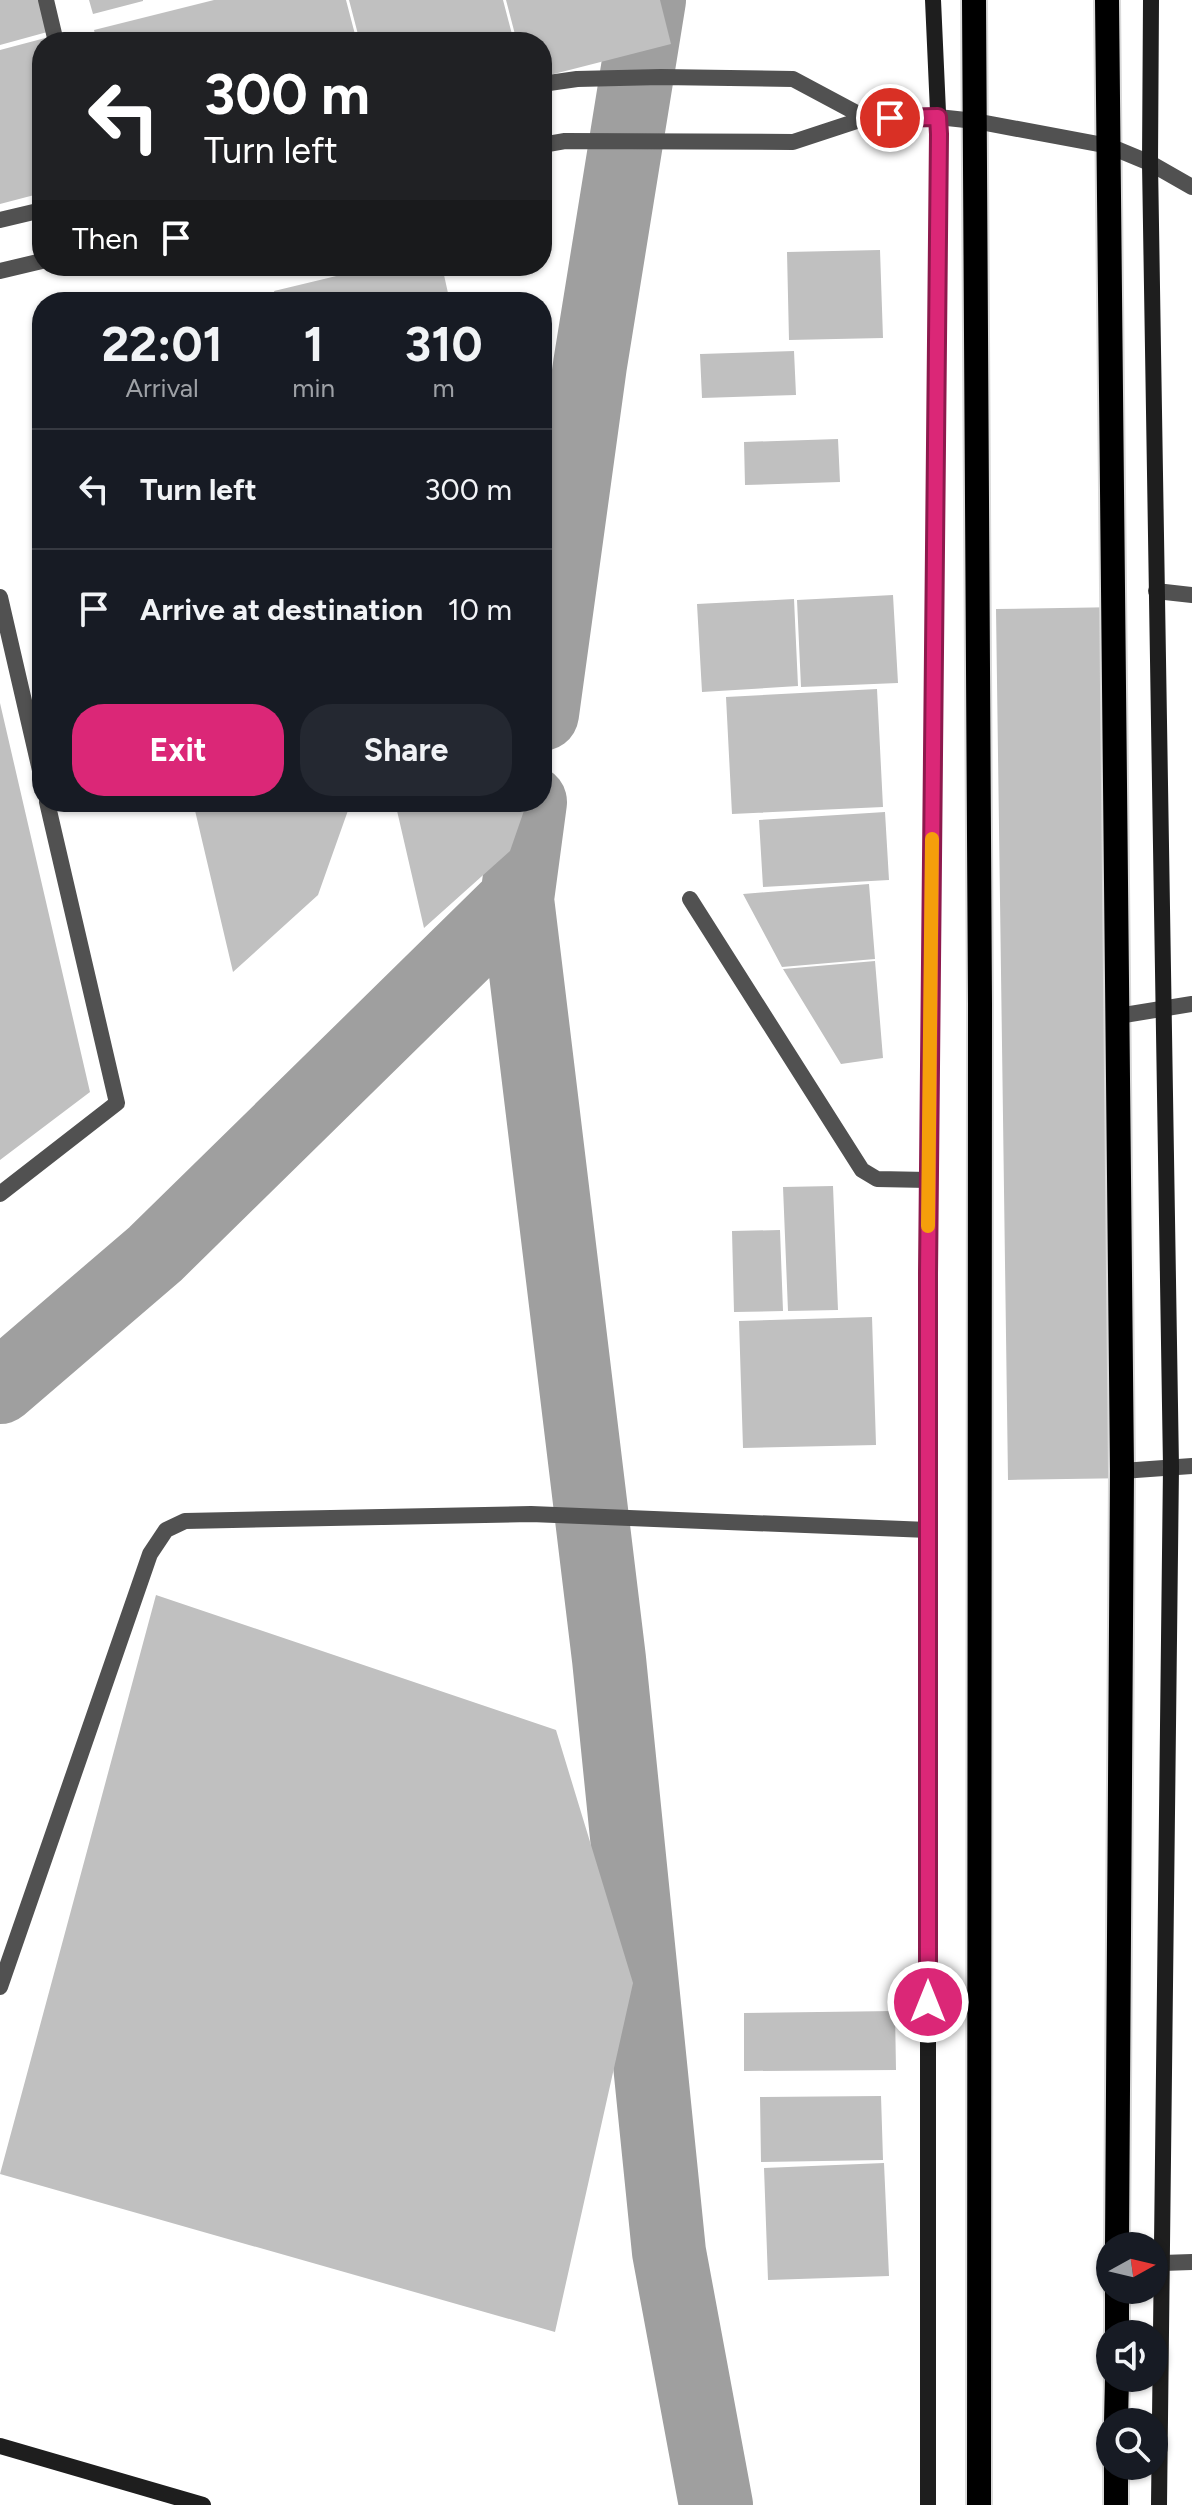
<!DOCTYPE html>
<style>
body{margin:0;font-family:Figtree,sans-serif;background:#242831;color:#f1f3f6;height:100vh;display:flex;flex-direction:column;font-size:30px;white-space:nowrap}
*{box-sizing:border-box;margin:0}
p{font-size:26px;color:#9ea1a6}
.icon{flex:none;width:44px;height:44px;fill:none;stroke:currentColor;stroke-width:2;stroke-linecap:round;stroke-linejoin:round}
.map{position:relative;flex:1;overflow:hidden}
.panel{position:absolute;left:32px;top:292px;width:520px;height:520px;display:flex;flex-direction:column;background:#171b24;border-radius:32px;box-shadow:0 2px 6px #0004}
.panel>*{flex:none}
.guide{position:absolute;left:32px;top:32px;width:520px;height:244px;border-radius:32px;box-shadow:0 2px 6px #0004;background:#202124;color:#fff;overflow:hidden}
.needle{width:52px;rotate:82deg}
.controls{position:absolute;left:1096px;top:2232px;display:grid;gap:16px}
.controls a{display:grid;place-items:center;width:72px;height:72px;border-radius:50%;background:#171b24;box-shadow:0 2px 6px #0004;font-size:40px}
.pin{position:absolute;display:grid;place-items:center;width:68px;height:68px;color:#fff;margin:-34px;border:4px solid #fff;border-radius:50%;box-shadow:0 2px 8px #0007}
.me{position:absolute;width:88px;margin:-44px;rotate:0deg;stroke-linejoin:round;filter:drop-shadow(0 0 6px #0008)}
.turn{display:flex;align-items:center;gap:28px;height:168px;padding:0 40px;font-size:36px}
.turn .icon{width:104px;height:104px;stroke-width:2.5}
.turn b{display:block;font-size:56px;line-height:68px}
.then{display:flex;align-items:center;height:76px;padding:0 40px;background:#0003;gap:16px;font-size:30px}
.eta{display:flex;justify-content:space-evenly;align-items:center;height:136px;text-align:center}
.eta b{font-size:48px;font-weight:700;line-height:56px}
.action{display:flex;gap:16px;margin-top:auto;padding:16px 40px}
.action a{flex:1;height:92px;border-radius:32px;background:#db2777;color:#fff;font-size:32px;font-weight:700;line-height:92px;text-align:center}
.action a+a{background:#242831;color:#f1f3f6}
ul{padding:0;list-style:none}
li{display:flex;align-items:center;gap:24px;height:120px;padding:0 40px;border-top:2px solid #363941}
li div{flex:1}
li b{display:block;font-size:30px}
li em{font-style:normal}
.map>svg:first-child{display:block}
</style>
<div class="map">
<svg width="1192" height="2505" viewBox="0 0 1192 2505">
<rect width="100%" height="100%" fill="#fff"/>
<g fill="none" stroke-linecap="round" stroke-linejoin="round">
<path stroke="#9f9f9f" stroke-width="74" d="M542 714 590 365 649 0
M517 899 530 802
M0 1387 155 1254 517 899 609 1659 669 2252 716 2505"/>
</g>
<path fill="#c0c0c0" d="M0 0H43L51 31 0 45Z
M89 0H143V1L93 14Z
M214 0H346L357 42H97L94 30Z
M349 0H503L514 42H360Z
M506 0H660L671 44 542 77V42H517Z
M49 37 50 42H42V193L0 204V50Z
M880 250 883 338 789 340 787 252Z
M378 266H442L450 302H277L274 291Z
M247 296 249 302H226V301Z
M794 351 796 395 702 398 700 354Z
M838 439 840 482 745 485 744 442Z
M893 595 898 683 801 687 797 600Z
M794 599 798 686 702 692 697 604Z
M1122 607 1134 1478 1008 1480 996 609Z
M877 689 883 807 732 814 726 697Z
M542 693 552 730 542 757Z
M0 703 90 1092 0 1160Z
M193 802H351L318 895 233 972Z
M395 802H527L510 851 424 928Z
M885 812 889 880 763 887 759 820Z
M869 884 875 959 782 967 743 894Z
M875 961 883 1058 841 1064 783 969Z
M833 1186 838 1310 788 1311 783 1187Z
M780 1230 783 1311 734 1312 732 1231Z
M872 1317 876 1445 743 1448 739 1321Z
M156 1595 556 1730 633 1983 555 2332 0 2174Z
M895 2011 896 2070 744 2071V2013Z
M881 2096 883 2160 761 2162 760 2097Z
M884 2163 889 2276 768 2280 764 2168Z"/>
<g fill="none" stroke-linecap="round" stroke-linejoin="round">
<defs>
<path id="highway" d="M974 0 980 1003 979 2505
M1107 0 1122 1471 1117 2246
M1117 2334V2290
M1116 2422 1117 2378
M1116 2505V2466"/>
</defs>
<use href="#highway" stroke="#dbdbdb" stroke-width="28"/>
<path stroke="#515151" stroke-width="16" d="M46 0 56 42
M542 84 577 79 661 77 793 79 866 118
M542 145 565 141 793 142 866 118 938 117
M0 220 42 210
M0 271 42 261
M1156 591 1192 595
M0 597 42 779
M690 899 862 1170 877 1179 928 1180
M1118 1016 1192 1004
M0 1194 117 1103 47 802
M1122 1471 1192 1466
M0 1987 150 1554 166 1530 185 1521 531 1514 928 1530
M1162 2263 1192 2262"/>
<path stroke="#515151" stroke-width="16" d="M938 117 975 121 1109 146 1150 163 1192 187"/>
<path stroke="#1e1e1e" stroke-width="16" d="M1151 0 1150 163 1171 1467 1159 2505
M0 2446 203 2505
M928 2505V1274L939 134 933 0"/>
<use href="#highway" stroke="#000" stroke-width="24"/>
</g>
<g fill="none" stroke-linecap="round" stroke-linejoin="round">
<defs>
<path id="route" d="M890 118 938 117 939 134 928 1274V2002"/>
</defs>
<use href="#route" stroke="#8e194d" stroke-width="20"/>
<use href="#route" stroke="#db2777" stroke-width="14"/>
<path stroke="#f59e0b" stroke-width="14" d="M928 1226 932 839"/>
</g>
</svg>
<div class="controls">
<a><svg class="needle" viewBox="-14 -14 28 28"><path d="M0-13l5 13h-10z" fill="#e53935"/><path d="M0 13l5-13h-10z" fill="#9ea1a6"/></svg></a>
<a><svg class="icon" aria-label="sound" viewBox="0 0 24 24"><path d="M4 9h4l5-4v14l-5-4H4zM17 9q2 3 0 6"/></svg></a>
<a><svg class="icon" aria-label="search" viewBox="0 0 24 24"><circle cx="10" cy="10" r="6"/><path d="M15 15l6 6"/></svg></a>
</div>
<div class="pin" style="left:890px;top:118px;background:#d93025"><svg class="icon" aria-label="arrive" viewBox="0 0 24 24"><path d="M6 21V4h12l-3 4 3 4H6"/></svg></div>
<svg class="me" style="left:928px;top:2002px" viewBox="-20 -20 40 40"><circle r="17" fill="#db2777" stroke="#fff" stroke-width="3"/><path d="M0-11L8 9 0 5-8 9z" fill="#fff"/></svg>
<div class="guide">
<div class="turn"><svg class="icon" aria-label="left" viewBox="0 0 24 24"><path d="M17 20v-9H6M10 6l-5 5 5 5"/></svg><div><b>300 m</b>Turn left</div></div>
<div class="then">Then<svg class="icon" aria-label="arrive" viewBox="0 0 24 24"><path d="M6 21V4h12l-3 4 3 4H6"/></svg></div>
</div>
<section class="panel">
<div class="eta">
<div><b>22:01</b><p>Arrival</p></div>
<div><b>1</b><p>min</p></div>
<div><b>310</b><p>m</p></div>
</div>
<ul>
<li><svg class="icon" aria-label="left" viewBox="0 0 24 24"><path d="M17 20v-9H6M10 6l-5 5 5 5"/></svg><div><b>Turn left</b></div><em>300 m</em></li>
<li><svg class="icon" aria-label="arrive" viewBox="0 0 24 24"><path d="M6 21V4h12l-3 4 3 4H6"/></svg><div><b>Arrive at destination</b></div><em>10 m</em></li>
</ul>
<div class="action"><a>Exit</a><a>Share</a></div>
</section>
</div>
